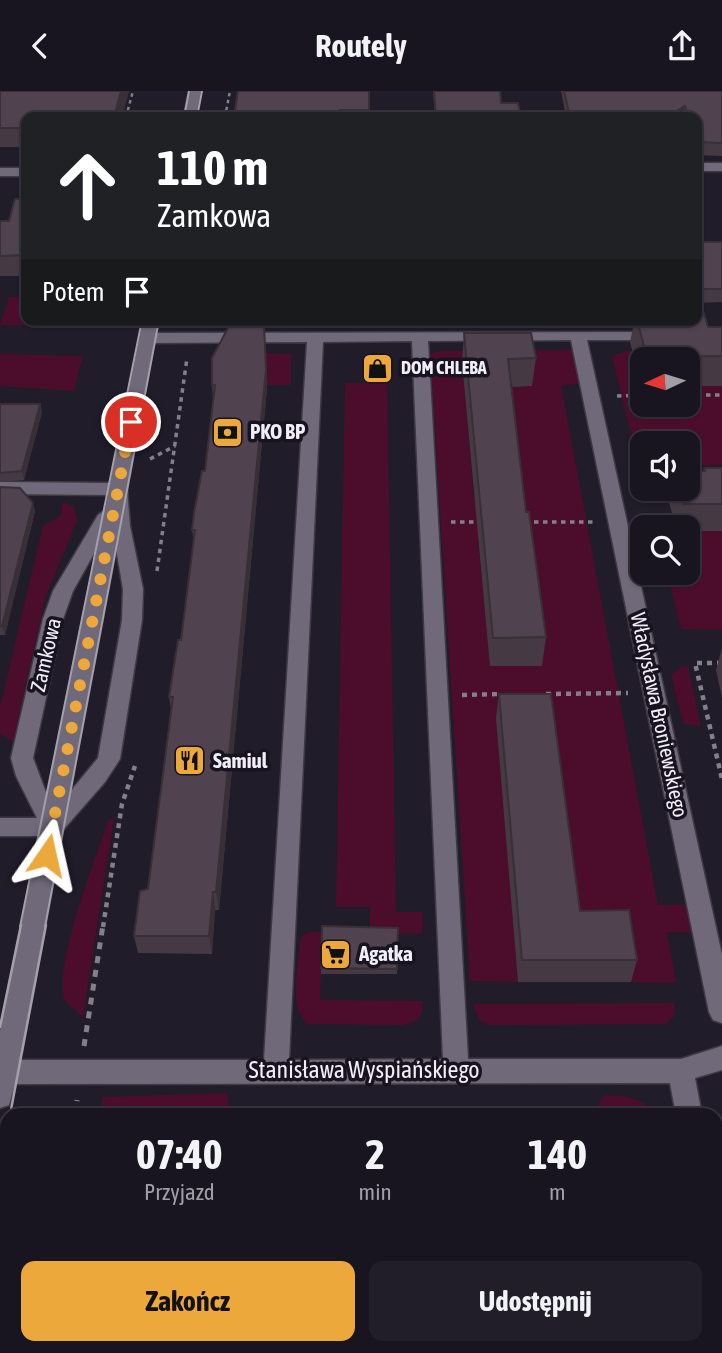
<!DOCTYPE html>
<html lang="pl">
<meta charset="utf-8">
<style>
body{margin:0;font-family:"Asap Condensed",sans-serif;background:#221e29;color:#f1f3f6;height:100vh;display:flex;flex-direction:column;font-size:26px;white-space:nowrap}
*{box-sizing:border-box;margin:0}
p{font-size:23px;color:#9f9fa5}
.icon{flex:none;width:38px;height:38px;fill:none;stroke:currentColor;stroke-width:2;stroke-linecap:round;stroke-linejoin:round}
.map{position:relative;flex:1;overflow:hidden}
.details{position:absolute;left:0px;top:1017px;width:723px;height:247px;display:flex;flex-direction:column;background:#191520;border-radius:21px 21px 0 0;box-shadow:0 2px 5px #0004,0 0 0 2px #37343e}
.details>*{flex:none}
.guide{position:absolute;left:21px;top:21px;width:681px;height:214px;border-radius:14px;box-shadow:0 2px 5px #0004,0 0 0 2px #37343e;background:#202124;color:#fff;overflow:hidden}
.needle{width:46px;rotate:266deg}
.buttons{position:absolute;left:630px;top:256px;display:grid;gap:14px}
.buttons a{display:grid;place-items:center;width:70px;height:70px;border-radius:14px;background:#191520;box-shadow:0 2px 5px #0004,0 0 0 2px #37343e;font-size:35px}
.pin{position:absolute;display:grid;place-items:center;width:60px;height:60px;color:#fff;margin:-30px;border:4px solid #fff;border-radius:50%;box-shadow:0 2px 7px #0007}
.me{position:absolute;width:77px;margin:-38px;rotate:11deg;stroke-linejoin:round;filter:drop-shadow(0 0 5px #0008)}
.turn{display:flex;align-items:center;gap:24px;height:147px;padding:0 21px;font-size:32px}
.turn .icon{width:91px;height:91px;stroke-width:2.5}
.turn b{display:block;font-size:49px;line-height:60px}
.then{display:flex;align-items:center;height:66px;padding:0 21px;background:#0003;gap:14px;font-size:26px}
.eta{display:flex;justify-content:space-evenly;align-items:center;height:119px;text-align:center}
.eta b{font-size:42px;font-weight:700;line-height:49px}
.primary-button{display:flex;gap:14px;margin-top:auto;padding:14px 21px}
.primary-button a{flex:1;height:80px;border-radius:14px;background:#eda83c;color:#111;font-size:28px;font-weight:700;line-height:80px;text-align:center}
.primary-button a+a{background:#221e29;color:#f1f3f6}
header{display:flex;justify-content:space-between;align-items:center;height:91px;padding:0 21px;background:#191520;font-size:32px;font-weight:700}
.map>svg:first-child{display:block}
</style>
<header><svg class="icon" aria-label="back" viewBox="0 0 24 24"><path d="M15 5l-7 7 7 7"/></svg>Routely<svg class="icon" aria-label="share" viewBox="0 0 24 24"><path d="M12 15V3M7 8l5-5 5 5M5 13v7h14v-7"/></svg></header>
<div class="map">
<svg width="722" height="1262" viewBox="0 0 722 1262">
<rect width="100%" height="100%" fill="#211c2a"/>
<path fill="#4c0d2d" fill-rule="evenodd" d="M9 206H26V229L90 230 70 231 68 234H0Z
M573 259 579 293 561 294 658 814H691L697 842 667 841 676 892 631 891 514 842 518 891 470 890 430 263 440 260ZM463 270 532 295H465ZM465 298 518 411H474ZM478 450H525L541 575H491Z
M626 260H659L642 268V313H688V295L722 294V374L688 375V352H642V375H639L612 265Z
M220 262 291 263V294H262Z
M0 263 83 265 74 300 0 295Z
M373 284H387L396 821H423L422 843 370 842V816H336L345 292H373Z
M63 411 74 416 77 429 45 508 13 651 0 642V616L43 435 60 425Z
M688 440H722V539L681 538 667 481H688Z
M682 575 688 576 701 635 684 633 671 585Z
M109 728H114L83 926 65 910C52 878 97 763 109 728Z
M309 841H322L320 909 423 910C422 927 419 932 402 934L308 933C288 916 298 877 300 852L302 845Z
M674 912 675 925 665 933 490 934 480 930 473 913Z
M227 1002 231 1024H393H100L103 1006Z
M604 1004C628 1005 641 1006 657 1024H593Z"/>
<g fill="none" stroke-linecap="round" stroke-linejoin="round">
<defs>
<path id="minor" d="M189 0H201L196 26H184Z
M696 72H722V80H696Z
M0 77H26V85H0Z
M143 229H159L156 242 666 241 668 244 660 249H587L722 864V932L713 929 709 921 571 249 428 250 468 968H681L722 955V979L695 987 702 1024H676L670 992 15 993 9 1014 0 1017V940L39 745H0V727H37L16 685 11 667 43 528 53 500 98 424 105 419 108 404 0 403V391L110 392ZM412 250 443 968 289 969 323 251ZM307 251 264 969H20L63 739 105 691 120 668 142 529 143 498 130 435 127 398 154 252ZM97 457 47 704 33 667 63 528 73 500ZM116 457 123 498 122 529 98 667 70 701Z
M716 1194 722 1197V1262H710L708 1256H716Z
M213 1256H243V1262H213Z"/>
</defs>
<use href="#minor" stroke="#3e3945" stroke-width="3"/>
<path stroke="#837f8b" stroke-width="2.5" stroke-dasharray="3.5 3.5" stroke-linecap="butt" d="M126 26 133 0
M225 26 230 0"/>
<path stroke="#837f8b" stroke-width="3.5" stroke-dasharray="4.5 4.5" stroke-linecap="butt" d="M688 304H722
M617 305 642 304
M659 313 688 326
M150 368 175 355
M640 399H676
M451 431H481
M525 431H593
M157 480 187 267"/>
<path stroke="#837f8b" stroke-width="4.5" stroke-dasharray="5 5" stroke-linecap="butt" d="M722 572H695L722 688
M546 603 628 602
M462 604 502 603
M103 836 122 713 135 675"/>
<path stroke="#837f8b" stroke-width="5" stroke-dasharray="7 7" stroke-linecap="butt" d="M84 955 103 834
M75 1024 77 1009
M716 1070H722
M45 1262 46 1256"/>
<use href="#minor" fill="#6f697a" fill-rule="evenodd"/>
<path stroke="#a4a0ab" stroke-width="2" d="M184 26 189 0
M197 26 202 0
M20 836 142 229
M45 836 159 229"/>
<path stroke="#a4a0ab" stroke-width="2.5" d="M0 936 21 834
M10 1024 46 834
M0 1080 7 1042"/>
</g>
<path fill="#453a44" d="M0 0H129L122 26H26V56H0Z
M369 0V26H234Z
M433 0H500L501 12 521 26H435Z
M561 0H722V65L696 64V26H566Z
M26 108V185H0V130H9Z
M696 151H722V211L696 212Z
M215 229H303V233H264L267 297 219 819H215L212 863 138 862 134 845 148 798 171 618 169 606 181 549 194 453 192 439 205 380 213 308 212 294 239 235V233H215Z
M574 229H696L708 236H722V295H688V268H642V296L630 251 633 236H626L625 232H575Z
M464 242 536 267 532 295 512 296 526 421 546 546 542 575H490L462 270Z
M0 313H40L42 321 24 389 0 391Z
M704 377H722V440H688V436H676L668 408 670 397H688L703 380Z
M0 396 35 420 5 544H0Z
M722 557V607L716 579Z
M499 603 580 820 637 869 631 891H518L496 627Z
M398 837 397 883H321V877Z"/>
<path fill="#382f37" d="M121 0H129L122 26H114Z
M685 15 683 26H666Z
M264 235 267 297 219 819 216 801Z
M40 313 42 321 24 389 22 380Z
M33 412 35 420 5 544 2 535Z
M213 801 215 819 212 863 209 845Z
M170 1256H176L175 1262H169Z"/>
<path fill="#50434f" stroke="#382f37" stroke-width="2" d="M0 0H121L114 26H26V37H0Z
M238 0H369V19H340L339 26H234Z
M434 0H500L501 12H518L521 26H436Z
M564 0H722V52L697 51 696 26H689L685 15 666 26H570Z
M15 108H26V164L0 165V130H9Z
M696 151H722V198H696Z
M696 222H704L708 236H722V265L647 266 637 229H696Z
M229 235H264L266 278 216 801H213L209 845H134L140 800 148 798 173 606H169L178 549H181L195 439H192L194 422 202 380H205L215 294H212V267Z
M464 242H531L536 267 508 268 526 421H529L546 546 493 547Z
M0 313H40L22 380 0 382Z
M704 377H722V413H684L679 397H688V381L705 380Z
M0 396 20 397 33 412 2 535H0Z
M499 603H551L580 820 629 819 637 869H522Z
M322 835 398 837 397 878 321 877Z
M95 1256H170L169 1262H95Z"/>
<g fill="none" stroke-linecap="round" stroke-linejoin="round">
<path stroke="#eda83c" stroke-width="12" stroke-dasharray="0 21.6" d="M47 764 131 331"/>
</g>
<defs>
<symbol id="shop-square" viewBox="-11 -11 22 22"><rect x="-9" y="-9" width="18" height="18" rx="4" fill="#eda83c" stroke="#181320"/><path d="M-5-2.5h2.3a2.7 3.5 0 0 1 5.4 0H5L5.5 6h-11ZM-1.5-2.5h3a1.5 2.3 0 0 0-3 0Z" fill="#111"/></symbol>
<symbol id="bank-square" viewBox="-11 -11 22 22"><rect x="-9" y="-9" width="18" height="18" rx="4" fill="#eda83c" stroke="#181320"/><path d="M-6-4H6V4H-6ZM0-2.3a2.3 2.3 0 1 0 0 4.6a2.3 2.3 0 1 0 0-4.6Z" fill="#111"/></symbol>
<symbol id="restaurant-square" viewBox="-11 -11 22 22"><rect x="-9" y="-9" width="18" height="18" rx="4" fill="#eda83c" stroke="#181320"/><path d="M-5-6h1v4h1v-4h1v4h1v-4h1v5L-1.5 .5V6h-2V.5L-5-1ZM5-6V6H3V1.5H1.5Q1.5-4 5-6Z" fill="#111"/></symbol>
<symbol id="supermarket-square" viewBox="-11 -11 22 22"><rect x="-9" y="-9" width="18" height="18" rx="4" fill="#eda83c" stroke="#181320"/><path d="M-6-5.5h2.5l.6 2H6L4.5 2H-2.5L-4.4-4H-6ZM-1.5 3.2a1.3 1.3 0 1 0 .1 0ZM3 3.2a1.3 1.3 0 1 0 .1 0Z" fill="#111"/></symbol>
</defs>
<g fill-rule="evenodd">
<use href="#shop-square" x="360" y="260" width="35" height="35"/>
<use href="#bank-square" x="210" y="324" width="35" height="35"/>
<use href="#restaurant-square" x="172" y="652" width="35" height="35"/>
<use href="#supermarket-square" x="318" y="846" width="35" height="35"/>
</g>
<g text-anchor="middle" stroke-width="7" stroke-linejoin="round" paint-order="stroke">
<g font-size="18" font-weight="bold" fill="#f1eef8" stroke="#181320" text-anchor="start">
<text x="401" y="283">DOM CHLEBA</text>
</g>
<g font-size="21" font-weight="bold" fill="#f1eef8" stroke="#181320" text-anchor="start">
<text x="250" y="348">PKO BP</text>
<text x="213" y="677">Samiul</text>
<text x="359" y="870">Agatka</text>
</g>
<g font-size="21" fill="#f1eef8" stroke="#181320">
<text transform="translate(46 564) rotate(-77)" y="7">Zamkowa</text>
<text transform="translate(659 624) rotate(78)" y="7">Władysława Broniewskiego</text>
</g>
<g font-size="24" fill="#f1eef8" stroke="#181320">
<text x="364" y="987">Stanisława Wyspiańskiego</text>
</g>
</g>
</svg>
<div class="buttons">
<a><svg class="needle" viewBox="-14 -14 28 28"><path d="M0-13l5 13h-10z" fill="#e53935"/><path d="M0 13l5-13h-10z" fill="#9f9fa5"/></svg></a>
<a><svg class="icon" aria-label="sound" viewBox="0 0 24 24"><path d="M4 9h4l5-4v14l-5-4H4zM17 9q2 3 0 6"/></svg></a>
<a><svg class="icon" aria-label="search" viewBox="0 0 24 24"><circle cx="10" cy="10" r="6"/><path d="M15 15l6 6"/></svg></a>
</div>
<div class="pin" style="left:131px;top:331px;background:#d93025"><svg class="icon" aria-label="arrive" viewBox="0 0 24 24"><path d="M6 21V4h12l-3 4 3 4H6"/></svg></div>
<svg class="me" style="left:47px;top:764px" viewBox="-20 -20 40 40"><path d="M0-17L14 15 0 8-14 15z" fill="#eda83c" stroke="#fff" stroke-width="4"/></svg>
<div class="guide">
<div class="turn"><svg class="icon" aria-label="ahead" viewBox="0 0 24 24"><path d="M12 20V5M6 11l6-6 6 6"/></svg><div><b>110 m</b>Zamkowa</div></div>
<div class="then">Potem<svg class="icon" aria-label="arrive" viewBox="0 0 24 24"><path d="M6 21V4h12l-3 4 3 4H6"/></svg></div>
</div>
<section class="details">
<div class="eta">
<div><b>07:40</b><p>Przyjazd</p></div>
<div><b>2</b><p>min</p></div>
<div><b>140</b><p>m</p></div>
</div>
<div class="primary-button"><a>Zakończ</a><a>Udostępnij</a></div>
</section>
</div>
